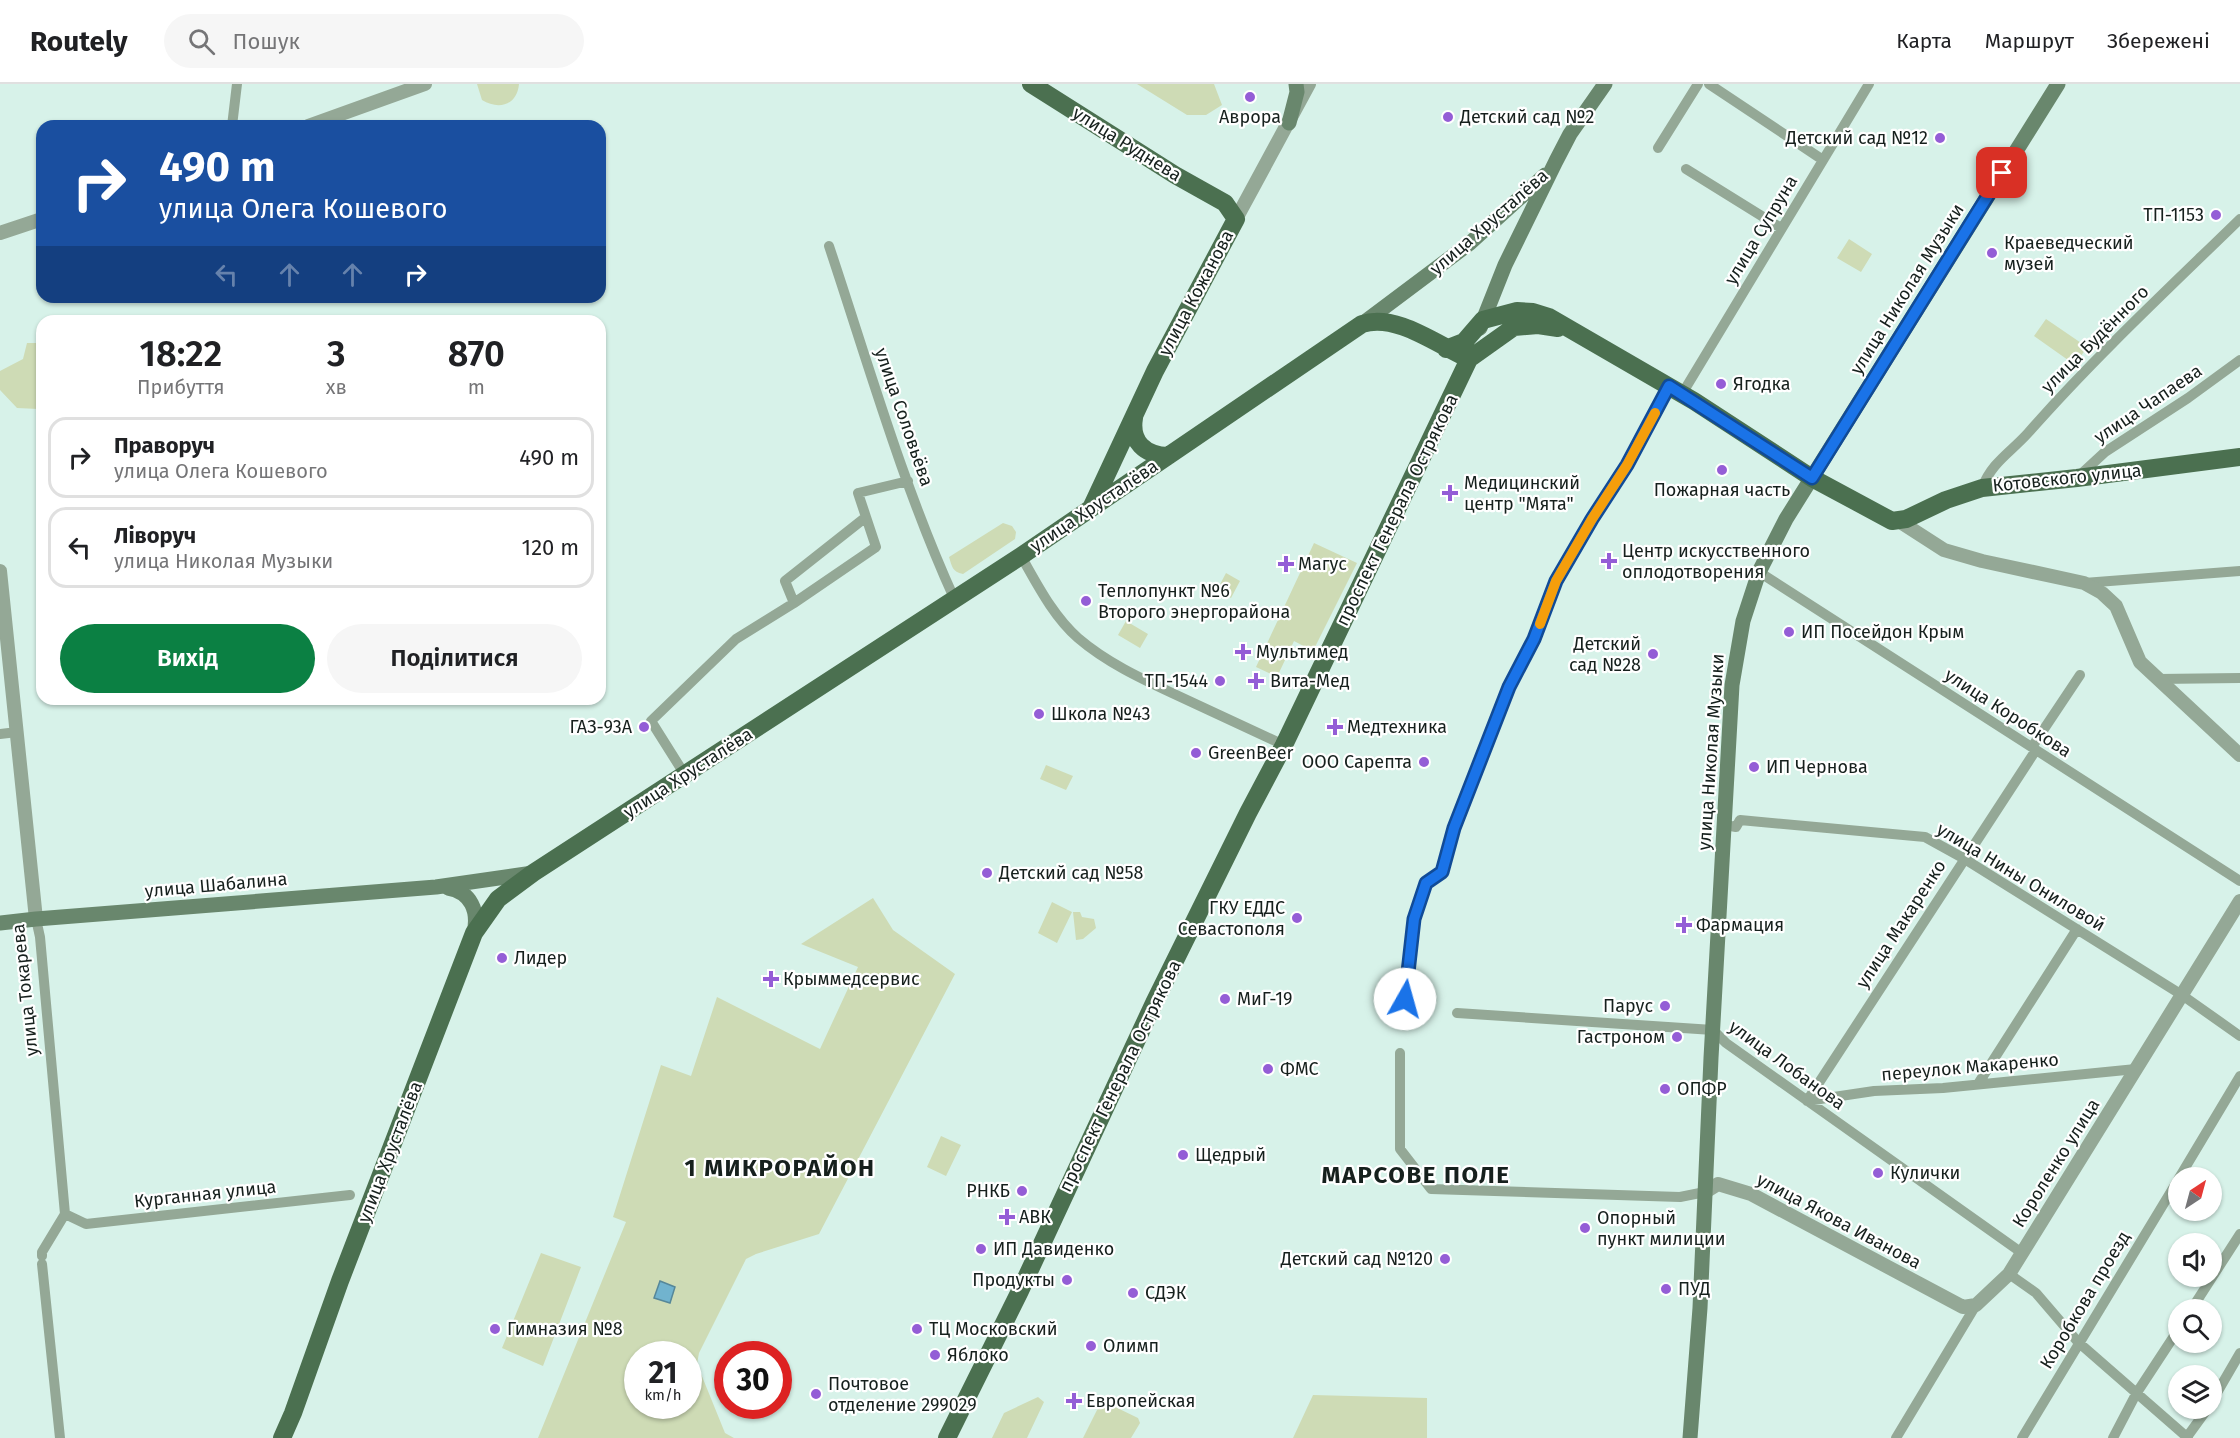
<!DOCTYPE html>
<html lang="uk">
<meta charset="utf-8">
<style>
body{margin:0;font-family:"Fira Sans",sans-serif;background:#f6f6f6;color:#202124;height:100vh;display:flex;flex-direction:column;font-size:22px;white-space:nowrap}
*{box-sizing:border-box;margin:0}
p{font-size:20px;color:#757577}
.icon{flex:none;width:33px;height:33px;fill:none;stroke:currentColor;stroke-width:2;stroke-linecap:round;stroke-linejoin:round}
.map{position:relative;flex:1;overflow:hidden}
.sheet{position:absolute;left:36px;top:231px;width:570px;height:390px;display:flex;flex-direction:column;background:#fff;border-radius:18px;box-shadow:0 2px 4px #0004}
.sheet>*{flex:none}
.guide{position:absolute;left:36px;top:36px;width:570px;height:183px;border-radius:18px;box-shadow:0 2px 4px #0004;background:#1a4fa0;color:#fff;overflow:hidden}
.needle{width:39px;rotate:36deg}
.controls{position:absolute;left:2168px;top:1083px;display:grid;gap:12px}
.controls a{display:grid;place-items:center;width:54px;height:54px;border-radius:50%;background:#fff;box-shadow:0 2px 4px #0004;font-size:30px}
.speed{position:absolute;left:624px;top:1257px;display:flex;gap:12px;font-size:30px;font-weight:700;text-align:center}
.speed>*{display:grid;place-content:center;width:78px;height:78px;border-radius:50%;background:#fff;box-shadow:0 2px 4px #0004;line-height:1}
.speed small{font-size:15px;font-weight:400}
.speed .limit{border:9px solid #d22;background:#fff;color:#111}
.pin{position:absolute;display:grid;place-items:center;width:51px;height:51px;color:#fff;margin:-26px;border-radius:12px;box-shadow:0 3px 9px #0006}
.me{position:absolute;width:66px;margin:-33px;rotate:7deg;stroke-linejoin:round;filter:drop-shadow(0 0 4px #0008)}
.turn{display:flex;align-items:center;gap:21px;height:126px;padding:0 24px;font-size:27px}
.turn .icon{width:78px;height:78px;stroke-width:2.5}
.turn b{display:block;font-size:42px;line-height:51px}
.lanes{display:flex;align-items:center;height:57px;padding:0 24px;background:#0003;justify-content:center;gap:30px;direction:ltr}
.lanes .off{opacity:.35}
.eta{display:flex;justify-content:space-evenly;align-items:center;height:102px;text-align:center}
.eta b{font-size:36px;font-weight:600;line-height:42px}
.cta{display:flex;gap:12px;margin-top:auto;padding:12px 24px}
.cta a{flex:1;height:69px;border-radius:36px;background:#0b8043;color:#fff;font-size:24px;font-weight:600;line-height:69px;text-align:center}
.cta a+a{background:#f6f6f6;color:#202124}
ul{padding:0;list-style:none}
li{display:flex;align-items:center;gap:18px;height:81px;margin:0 12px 9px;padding:0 12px;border:3px solid #e0e0e0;border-radius:18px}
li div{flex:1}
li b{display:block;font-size:22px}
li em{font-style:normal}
header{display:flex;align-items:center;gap:36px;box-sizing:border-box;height:84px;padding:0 30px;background:#fff;border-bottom:2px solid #e0e0e0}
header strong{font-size:28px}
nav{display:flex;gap:33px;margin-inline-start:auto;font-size:21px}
.search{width:420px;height:54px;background:#f6f6f6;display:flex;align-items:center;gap:15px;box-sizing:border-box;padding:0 21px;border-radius:33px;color:#757577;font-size:22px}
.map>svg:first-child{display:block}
</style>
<header>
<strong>Routely</strong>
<div class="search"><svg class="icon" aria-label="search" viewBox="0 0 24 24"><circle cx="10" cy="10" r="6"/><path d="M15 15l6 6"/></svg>Пошук</div>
<nav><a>Карта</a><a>Маршрут</a><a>Збережені</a></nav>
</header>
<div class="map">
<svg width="2240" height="1354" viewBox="0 0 2240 1354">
<rect width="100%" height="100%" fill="#d7f2e9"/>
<path fill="#cedbb5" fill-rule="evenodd" d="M477 0H519C517 22 498 26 482 16Z
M1137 0H1214L1222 21 1206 31H1187Z
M1849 155 1872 170 1861 188 1837 174Z
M2046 235 2087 263 2075 281 2034 252Z
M27 259H41L42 321 38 325 17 324 0 306V287L23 275Z
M1003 439 1012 442 1016 448 1015 455 963 490C952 488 952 482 949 473Z
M1314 459 1357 479 1313 567 1294 557 1277 593 1256 583Z
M1226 489 1240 497 1231 514 1217 506Z
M1126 537 1148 550 1140 564 1118 551Z
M1046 681 1073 692 1066 706 1040 695Z
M873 814 893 846 955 890 819 1150 756 1170 746 1175 699 1269 697 1280 725 1349 734 1354H538L626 1138 613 1133 661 981 691 992 717 913 820 965 858 883 801 860ZM638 1270H688V1322H638Z
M1052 818 1072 828 1057 859 1038 849Z
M1073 828H1080L1082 833 1094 835 1096 844 1083 855 1076 856Z
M941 1052 961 1061 946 1092 927 1083Z
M541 1169 581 1183 543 1282 502 1264Z
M1313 1311 1427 1314V1354H1293Z
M1038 1313 1044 1318 1027 1354H992L1004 1329Z
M1107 1319 1138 1334 1140 1339 1131 1354H1083L1098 1324Z"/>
<path fill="#71b3ce" stroke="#568799" stroke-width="1.5" d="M660 1197 675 1203 670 1219 654 1214Z"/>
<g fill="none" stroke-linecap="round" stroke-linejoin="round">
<path stroke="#94a896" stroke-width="10" d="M1709 0 1823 76
M232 42 237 0
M1658 64 1698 0
M1686 85 1781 144
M829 162C868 279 903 402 954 514
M1682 310 1869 0
M2079 392 2105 368 2188 314 2240 276
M1982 404C1992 378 2010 369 2028 349 2094 274 2168 205 2240 135
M1021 472C1037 500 1053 532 1078 554 1106 578 1140 594 1172 609 1210 627 1247 644 1284 661
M1759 488 2240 797
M2084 499 2240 487
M794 519 876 463 866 433
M2158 595 2240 594
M0 650 17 648
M685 691 651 637 736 555 794 519 785 497 866 433 858 409 908 397
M1725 741 1736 743 1740 736 1925 753 1963 774 2182 911 2240 952
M36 835 40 853 65 1130 42 1168V1172
M1404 925 1414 835 1426 799 1442 788 1454 744 1509 603 1534 555 1556 497 1592 435 1627 380 1669 302
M1457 929 1713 946 1726 959 2022 1169
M1400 969V1065L1431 1105 1680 1113 1705 1108
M1978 1000 2077 845
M1807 1017 2034 669V660L2080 591
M1807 1017 1874 1007 1943 1004 2136 985
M2179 1094 2240 992
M65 1130 86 1140 350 1111
M42 1180 60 1354
M2009 1190 2036 1209 2078 1258 2188 1354
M2191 1226 2240 1150
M2211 1319 2240 1269
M2187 1353 2208 1324
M1896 1354 1976 1221
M2022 1354 2178 1096
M2113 1354 2136 1310 2178 1246"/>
<path stroke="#94a896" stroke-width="14" d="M308 42 425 0
M1236 135 1309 0
M0 149 42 135
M1899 437 1944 466 1982 477 2084 499 2102 509 2116 522 2140 578 2240 671
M0 487 36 835
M1705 1108 1718 1100 1751 1110 1963 1223 1976 1221 2009 1190 2240 817"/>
<path stroke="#69876d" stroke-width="15" d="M1289 39 1297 8 1296 0
M1362 240 1470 159 1545 91
M1480 244 1505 181 1556 77 1570 50 1605 0
M448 804C471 808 479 827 474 849
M0 839 36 835 436 803 533 789
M1690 1354 1700 1224 1711 974 1732 601 1743 537 1759 488 1786 435 2058 0"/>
<path stroke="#4b7050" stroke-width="18" d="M1031 0 1175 91 1225 119 1236 135 1155 287 1092 422
M1446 265 1464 258 1483 236 1517 227 1533 228 1549 233 1694 317 1812 394 1892 437 1906 435 1946 416 1982 404 2077 394 2240 373
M1469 275 1514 243 1538 241 1558 244
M1134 334C1130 358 1145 371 1168 372
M282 1354 293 1329 340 1197 474 849 498 815 533 789 1021 472 1362 240C1397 229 1437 261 1469 275
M947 1354 1020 1207 1154 919 1248 729 1284 661 1469 275"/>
</g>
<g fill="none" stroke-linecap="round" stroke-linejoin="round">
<defs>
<path id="route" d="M1405 915 1414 835 1426 799 1442 788 1454 744 1509 603 1534 555 1556 497 1592 435 1627 381 1669 302 1812 394 2002 89"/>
</defs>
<use href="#route" stroke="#114b97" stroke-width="15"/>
<use href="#route" stroke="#1a73e8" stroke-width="10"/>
<path stroke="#f59e0b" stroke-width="10" d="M1540 540 1556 497 1592 435 1627 381 1655 329"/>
</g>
<g fill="#945dd6" stroke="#fff" stroke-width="2">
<circle cx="1250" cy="13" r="6"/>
<circle cx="1448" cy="33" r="6"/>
<circle cx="1940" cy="54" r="6"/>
<circle cx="2216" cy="131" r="6"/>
<circle cx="1992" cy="169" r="6"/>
<circle cx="1721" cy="300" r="6"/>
<circle cx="1722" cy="386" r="6"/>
<path d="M1447 400h6v6h6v6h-6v6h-6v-6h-6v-6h6z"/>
<path d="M1606 468h6v6h6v6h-6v6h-6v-6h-6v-6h6z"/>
<path d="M1283 471h6v6h6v6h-6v6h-6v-6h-6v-6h6z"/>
<circle cx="1086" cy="517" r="6"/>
<circle cx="1789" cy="548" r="6"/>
<path d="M1240 559h6v6h6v6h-6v6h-6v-6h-6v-6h6z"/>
<circle cx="1653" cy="570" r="6"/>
<circle cx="1220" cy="597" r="6"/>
<path d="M1253 588h6v6h6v6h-6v6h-6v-6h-6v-6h6z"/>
<circle cx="1039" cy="630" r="6"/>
<circle cx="644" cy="643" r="6"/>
<path d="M1332 634h6v6h6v6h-6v6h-6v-6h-6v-6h6z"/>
<circle cx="1196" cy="669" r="6"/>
<circle cx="1424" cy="678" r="6"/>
<circle cx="1754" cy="683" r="6"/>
<circle cx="987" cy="789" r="6"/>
<circle cx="1297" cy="834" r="6"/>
<path d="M1681 832h6v6h6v6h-6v6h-6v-6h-6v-6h6z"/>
<circle cx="502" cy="874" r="6"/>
<path d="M768 886h6v6h6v6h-6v6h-6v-6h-6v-6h6z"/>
<circle cx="1225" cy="915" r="6"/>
<circle cx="1665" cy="922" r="6"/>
<circle cx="1677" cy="953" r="6"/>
<circle cx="1268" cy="985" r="6"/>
<circle cx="1665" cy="1005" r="6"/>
<circle cx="1183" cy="1071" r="6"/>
<circle cx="1878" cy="1089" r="6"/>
<circle cx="1022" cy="1107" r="6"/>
<path d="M1004 1124h6v6h6v6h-6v6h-6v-6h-6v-6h6z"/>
<circle cx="1585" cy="1144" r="6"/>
<circle cx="981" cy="1165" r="6"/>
<circle cx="1445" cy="1175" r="6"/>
<circle cx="1067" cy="1196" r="6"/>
<circle cx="1666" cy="1205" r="6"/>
<circle cx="1133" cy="1209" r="6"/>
<circle cx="495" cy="1245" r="6"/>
<circle cx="917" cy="1245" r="6"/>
<circle cx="1091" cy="1262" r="6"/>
<circle cx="935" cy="1271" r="6"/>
<circle cx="816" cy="1310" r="6"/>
<path d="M1071 1308h6v6h6v6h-6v6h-6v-6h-6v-6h6z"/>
</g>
<g text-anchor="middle" stroke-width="4.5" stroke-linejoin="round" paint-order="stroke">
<g font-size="18" fill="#16201d" stroke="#fff" text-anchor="start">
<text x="1250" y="39" text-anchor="middle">Аврора</text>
<text x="1460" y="39">Детский сад №2</text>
<text x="1928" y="60" text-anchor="end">Детский сад №12</text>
<text x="2204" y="137" text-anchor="end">ТП-1153</text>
<text x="2004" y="165">Краеведческий<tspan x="2004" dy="21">музей</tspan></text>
<text x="1733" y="306">Ягодка</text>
<text x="1464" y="405">Медицинский<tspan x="1464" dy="21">центр "Мята"</tspan></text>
<text x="1722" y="412" text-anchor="middle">Пожарная часть</text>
<text x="1622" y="473">Центр искусственного<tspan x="1622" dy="21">оплодотворения</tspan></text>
<text x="1298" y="486">Магус</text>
<text x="1098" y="513">Теплопункт №6<tspan x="1098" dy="21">Второго энергорайона</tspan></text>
<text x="1801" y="554">ИП Посейдон Крым</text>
<text x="1641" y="566" text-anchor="end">Детский<tspan x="1641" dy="21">сад №28</tspan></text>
<text x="1256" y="574">Мультимед</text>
<text x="1208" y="603" text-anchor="end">ТП-1544</text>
<text x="1270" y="603">Вита-Мед</text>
<text x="1051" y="636">Школа №43</text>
<text x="632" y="649" text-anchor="end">ГАЗ-93А</text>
<text x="1347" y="649">Медтехника</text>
<text x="1208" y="675">GreenBeer</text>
<text x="1412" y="684" text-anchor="end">ООО Сарепта</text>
<text x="1766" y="689">ИП Чернова</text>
<text x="999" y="795">Детский сад №58</text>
<text x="1285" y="830" text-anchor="end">ГКУ ЕДДС<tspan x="1285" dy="21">Севастополя</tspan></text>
<text x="1696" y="847">Фармация</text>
<text x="514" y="880">Лидер</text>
<text x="783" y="901">Крыммедсервис</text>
<text x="1237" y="921">МиГ-19</text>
<text x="1653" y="928" text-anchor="end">Парус</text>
<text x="1665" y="959" text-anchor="end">Гастроном</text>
<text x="1280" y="991">ФМС</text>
<text x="1677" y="1011">ОПФР</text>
<text x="1195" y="1077">Щедрый</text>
<text x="1890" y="1095">Кулички</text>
<text x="1010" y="1113" text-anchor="end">РНКБ</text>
<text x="1019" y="1139">АВК</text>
<text x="1597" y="1140">Опорный<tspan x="1597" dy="21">пункт милиции</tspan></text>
<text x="993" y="1171">ИП Давиденко</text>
<text x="1433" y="1181" text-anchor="end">Детский сад №120</text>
<text x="1055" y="1202" text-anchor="end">Продукты</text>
<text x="1678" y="1211">ПУД</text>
<text x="1145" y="1215">СДЭК</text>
<text x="507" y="1251">Гимназия №8</text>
<text x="929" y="1251">ТЦ Московский</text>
<text x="1103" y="1268">Олимп</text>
<text x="947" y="1277">Яблоко</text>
<text x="828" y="1306">Почтовое<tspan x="828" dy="21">отделение 299029</tspan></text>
<text x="1086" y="1323">Европейская</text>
</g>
<g font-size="18" fill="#16201d" stroke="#fff">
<text transform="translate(1127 60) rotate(32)" y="6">улица Руднева</text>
<text transform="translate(1489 138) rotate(-41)" y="6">улица Хрусталёва</text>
<text transform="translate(1761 146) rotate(-59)" y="6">улица Супруна</text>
<text transform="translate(1907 205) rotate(-58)" y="6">улица Николая Музыки</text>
<text transform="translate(1196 209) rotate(-62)" y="6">улица Кожанова</text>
<text transform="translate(2095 255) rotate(-45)" y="6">улица Будённого</text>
<text transform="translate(2148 320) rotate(-34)" y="6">улица Чапаева</text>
<text transform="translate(904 333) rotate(71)" y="6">улица Соловьёва</text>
<text transform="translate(2067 394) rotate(-6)" y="6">Котовского улица</text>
<text transform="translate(1094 422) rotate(-34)" y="6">улица Хрусталёва</text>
<text transform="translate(1397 426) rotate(-64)" y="6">проспект Генерала Острякова</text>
<text transform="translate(2008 629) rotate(33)" y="6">улица Коробкова</text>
<text transform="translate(1711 668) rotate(-86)" y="6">улица Николая Музыки</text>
<text transform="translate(688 689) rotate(-33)" y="6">улица Хрусталёва</text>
<text transform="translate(2021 793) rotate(31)" y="6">улица Нины Ониловой</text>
<text transform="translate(216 801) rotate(-5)" y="6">улица Шабалина</text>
<text transform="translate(1901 840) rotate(-57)" y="6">улица Макаренко</text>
<text transform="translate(25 906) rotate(-96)" y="6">улица Токарева</text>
<text transform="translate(1787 981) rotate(36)" y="6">улица Лобанова</text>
<text transform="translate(1970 983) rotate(-5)" y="6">переулок Макаренко</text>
<text transform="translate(1120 992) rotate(-64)" y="6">проспект Генерала Острякова</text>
<text transform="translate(390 1068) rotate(-69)" y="6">улица Хрусталёва</text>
<text transform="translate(2056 1079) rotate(-58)" y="6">Короленко улица</text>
<text transform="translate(205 1110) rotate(-6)" y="6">Курганная улица</text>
<text transform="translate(1839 1137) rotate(28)" y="6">улица Якова Иванова</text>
<text transform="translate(2085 1216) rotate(-59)" y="6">Коробкова проезд</text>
</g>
<g font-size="24" font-weight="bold" letter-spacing="1.5" fill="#16201d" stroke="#fff">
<text x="780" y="1092">1 МИКРОРАЙОН</text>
<text x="1416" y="1099">МАРСОВЕ ПОЛЕ</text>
</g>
</g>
</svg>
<div class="controls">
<a><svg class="needle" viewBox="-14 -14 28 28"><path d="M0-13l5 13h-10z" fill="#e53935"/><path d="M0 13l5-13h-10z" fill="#757577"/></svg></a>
<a><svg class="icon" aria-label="sound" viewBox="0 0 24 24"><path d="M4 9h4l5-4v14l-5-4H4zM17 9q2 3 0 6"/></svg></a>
<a><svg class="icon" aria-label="search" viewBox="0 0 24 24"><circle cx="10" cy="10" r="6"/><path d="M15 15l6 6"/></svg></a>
<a><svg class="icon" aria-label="layers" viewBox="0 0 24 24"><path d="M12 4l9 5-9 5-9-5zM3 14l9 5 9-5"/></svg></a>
</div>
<div class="speed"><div>21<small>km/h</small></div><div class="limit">30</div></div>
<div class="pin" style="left:2002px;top:89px;background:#d93025"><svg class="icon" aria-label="arrive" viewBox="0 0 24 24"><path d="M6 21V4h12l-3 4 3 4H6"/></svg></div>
<svg class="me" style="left:1405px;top:915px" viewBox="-20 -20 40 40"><circle r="19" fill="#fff"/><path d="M0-13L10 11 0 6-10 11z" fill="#1a73e8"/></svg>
<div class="guide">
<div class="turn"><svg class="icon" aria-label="right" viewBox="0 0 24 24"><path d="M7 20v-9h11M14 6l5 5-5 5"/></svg><div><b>490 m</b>улица Олега Кошевого</div></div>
<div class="lanes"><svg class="icon off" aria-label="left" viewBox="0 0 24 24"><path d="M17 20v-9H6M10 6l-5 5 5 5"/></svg><svg class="icon off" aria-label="ahead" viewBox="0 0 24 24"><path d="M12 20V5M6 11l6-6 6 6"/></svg><svg class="icon off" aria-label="ahead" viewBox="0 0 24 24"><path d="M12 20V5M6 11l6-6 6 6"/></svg><svg class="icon" aria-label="right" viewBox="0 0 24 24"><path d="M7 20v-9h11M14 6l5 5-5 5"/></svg></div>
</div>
<section class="sheet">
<div class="eta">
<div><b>18:22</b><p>Прибуття</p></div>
<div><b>3</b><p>хв</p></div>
<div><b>870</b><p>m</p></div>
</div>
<ul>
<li><svg class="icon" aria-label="right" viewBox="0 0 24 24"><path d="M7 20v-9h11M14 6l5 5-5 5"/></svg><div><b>Праворуч</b><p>улица Олега Кошевого</p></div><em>490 m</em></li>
<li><svg class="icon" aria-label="left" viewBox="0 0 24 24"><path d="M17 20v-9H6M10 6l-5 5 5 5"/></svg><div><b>Ліворуч</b><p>улица Николая Музыки</p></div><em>120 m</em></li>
</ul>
<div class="cta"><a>Вихід</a><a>Поділитися</a></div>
</section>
</div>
